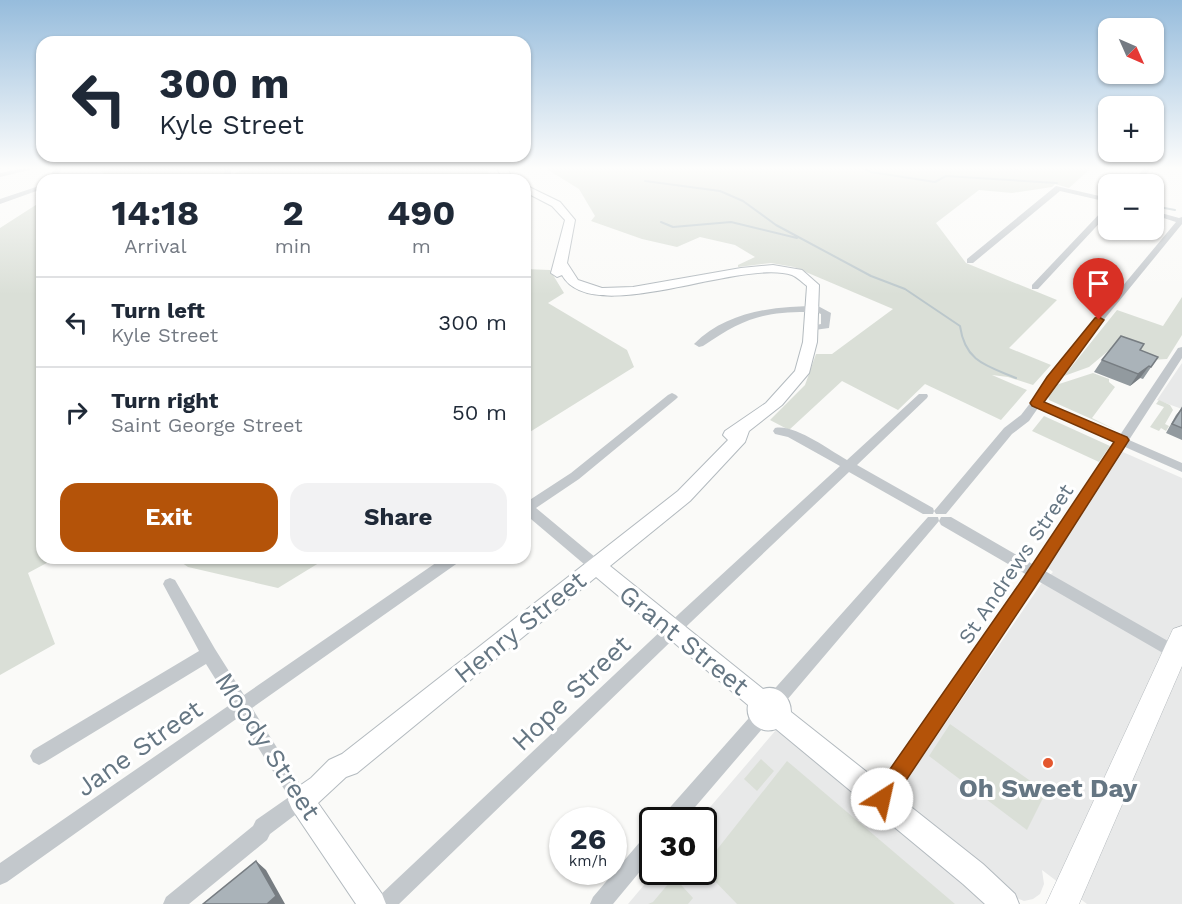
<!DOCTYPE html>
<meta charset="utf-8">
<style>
body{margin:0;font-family:"Work Sans",sans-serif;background:#f2f2f3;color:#1f2937;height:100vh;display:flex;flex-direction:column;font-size:22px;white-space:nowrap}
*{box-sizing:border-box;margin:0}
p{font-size:20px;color:#747a83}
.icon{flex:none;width:33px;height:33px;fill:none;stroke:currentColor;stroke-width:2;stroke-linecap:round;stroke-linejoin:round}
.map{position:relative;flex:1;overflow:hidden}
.drawer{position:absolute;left:36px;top:174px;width:495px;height:390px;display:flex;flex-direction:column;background:#fff;border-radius:18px;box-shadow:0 2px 4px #0004}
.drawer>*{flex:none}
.hud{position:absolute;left:36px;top:36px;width:495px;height:126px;border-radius:18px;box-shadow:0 2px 4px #0004;background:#fff;color:#1f2937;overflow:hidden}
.needle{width:39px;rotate:135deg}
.controls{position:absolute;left:1098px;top:18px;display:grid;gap:12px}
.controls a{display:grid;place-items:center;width:66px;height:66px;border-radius:12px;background:#fff;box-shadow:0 2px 4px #0004;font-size:30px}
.speed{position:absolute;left:549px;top:807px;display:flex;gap:12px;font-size:30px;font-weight:700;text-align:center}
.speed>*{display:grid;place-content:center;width:78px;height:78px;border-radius:50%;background:#fff;box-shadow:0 2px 4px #0004;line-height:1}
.speed small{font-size:15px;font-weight:400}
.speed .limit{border:3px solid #111;border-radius:9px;background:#fff;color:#111}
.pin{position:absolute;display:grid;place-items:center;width:51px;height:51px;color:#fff;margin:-62px -26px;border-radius:50% 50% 50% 0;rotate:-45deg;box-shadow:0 0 6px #0007}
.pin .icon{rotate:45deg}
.me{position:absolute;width:66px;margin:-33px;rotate:35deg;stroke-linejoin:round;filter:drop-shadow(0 0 4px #0008)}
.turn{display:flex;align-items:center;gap:21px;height:126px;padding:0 24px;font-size:27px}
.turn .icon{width:78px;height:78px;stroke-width:2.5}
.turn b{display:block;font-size:42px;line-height:51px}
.eta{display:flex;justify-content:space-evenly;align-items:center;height:102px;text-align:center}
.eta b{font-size:36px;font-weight:700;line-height:42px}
.cta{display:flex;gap:12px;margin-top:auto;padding:12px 24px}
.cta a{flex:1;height:69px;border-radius:18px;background:#b45309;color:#fff;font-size:24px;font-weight:700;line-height:69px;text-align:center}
.cta a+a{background:#f2f2f3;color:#1f2937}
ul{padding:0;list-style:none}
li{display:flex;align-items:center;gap:18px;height:90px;padding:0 24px;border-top:2px solid #e0e1e3}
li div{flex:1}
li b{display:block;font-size:22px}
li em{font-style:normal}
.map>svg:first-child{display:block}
</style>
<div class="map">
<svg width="1182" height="904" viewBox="0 0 1182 904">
<rect width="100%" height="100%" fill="#fafaf8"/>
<path fill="#e8e9e9" d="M1182 363V409L1157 400Z
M1116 449 1182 478V904H1087L1042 870 1044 884 1040 894 1033 899 1024 901 1014 897 901 800V788L1041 584 1053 572 1042 563Z
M776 730 994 904H628L655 872H704V820H699Z"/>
<path fill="#dadfd7" d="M112 168H179L186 171 224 168 225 180H98L104 173 99 171Z
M251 168H487L490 175 477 180H234L235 173Z
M545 168H1091L1069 188 1055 184 1052 187 1012 193 979 190 936 223 966 263 1057 300 1009 348 1051 365 1033 385 1008 377 992 375 1027 390 1001 420 925 384 898 410 842 381 789 430 770 420 805 385 816 354H832L893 309 794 267 771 263 738 267V265L755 257 735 245 700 237 677 247 642 239 591 221 595 216 579 189Z
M42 201V558H56L28 573 55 644 0 675V228Z
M525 269 550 270 564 293 548 303 627 350 634 367 525 435Z
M1182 297V335L1167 359 1135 361 1113 347 1089 367 1064 376 1117 310 1163 326Z
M1093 373 1109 379V382L1115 387 1092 418 1116 430 1049 400 1048 396 1056 385Z
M1159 400 1170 405 1173 410 1165 424 1169 426 1166 431 1161 428 1159 431 1150 427 1164 407 1156 404Z
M1044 416 1110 446 1099 462 1032 431Z
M175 558H327L278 588 188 567Z
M950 724 1046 792 1027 830 929 756Z
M761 759 774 771 757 791 744 779Z
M787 761 793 766 955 904H737L704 870V866Z
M674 877 693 898 688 904H648L653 902Z"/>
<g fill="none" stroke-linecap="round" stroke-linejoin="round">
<path stroke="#bbc7cb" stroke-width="2" d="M862 168 871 172 935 182 946 176 1057 183
M645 181 720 191 743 201 776 225 871 276 905 289 960 326C965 362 987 366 1016 378
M1154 206 1175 210
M661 222 673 227 731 222 797 238"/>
<defs>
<path id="secondary" d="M497 168H507L513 180H503Z
M525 185 560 202 575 220 567 263 578 280 602 288 633 287 741 268 773 265 802 270 819 285 817 342 809 373 782 405 749 431 745 442 690 501 610 566 763 689C778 684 791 697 791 712L983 864 1015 894 1019 904H985L963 884 776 729C760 735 745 721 748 705L596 577 357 773 346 777 318 803 382 894 386 904H356L292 809 288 800 292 791 311 778 329 760 342 754 678 491 728 440 723 435 725 431 766 403 795 371 803 342 807 286C802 282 797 277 792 275 740 258 592 329 562 275L557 277 551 273 565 220 552 206 525 192Z"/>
<path id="primary" d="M1182 626V666L1079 904H1046L1173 629Z"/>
</defs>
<use href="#secondary" stroke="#b3babf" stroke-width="2"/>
<use href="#primary" stroke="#b5babe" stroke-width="1"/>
<path fill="#c3c8cc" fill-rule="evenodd" d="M24 168H38L0 177V173Z
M55 168H62L56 180H48Z
M224 168H230L232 180H224Z
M1145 168H1152L1137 184H1130Z
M42 185V189L0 204V199Z
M1056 186 1108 198V202L1060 191 973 263H967V259Z
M1105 208H1108V214L1038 289H1032V285Z
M1154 211 1179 218 1182 217V224L1102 322 1043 402 1120 435 1178 348 1182 347V358L1129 440 1182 463V472L1125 447 1045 571 1182 649V664L1038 581 888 805 882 808 876 805 873 799 876 793 1027 575 941 525 939 521 781 707 775 709 769 707 767 701 769 695 928 517H938L939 521 941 517H951L1034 565 1115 443 1038 408 1029 421 1012 434 946 514H936L934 511 933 514H923L849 472 691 622 399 904H375L378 897 681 612 840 466 788 437 775 434 773 431 775 428C795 424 829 450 847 460L919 394H927L928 396 927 398 857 465 933 508 934 511 1004 428 1021 415 1096 318 1176 222 1154 215Z
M818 306 831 313 829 328 807 331V327L821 324V314L816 312C765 311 745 317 703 346L699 347 694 344C727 311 774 306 818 306Z
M672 393 676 395 678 397 676 399 579 479 536 508 601 562 603 566 601 570 596 572 591 570 525 514V503L571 473 668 395Z
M443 558H461L459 562 252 708 310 800 307 806 270 834 267 840 189 904H163L166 897 253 826 256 820 289 797 239 717 7 882 0 885V863L231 704 206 664 45 762 39 765 33 762 30 756 33 750 199 651 163 584 165 580 170 578 175 580 215 649 244 695Z
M762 708 768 710 770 716 768 722 684 820H663L665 813 756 710Z
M652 834V857L613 904H590L593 897 645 836Z"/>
<use href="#secondary" fill="#fff" fill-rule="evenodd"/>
<use href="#primary" fill="#fff" fill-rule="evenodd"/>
</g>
<path fill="#929a9f" d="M1140 350 1158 357 1143 379 1140 378 1130 386 1094 372 1102 360Z
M1182 408V440L1166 433 1176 415Z"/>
<path fill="#777d82" d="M1149 366 1140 378 1130 386 1138 374Z
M256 861 266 870 285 904H267Z"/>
<path fill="#aab3b9" stroke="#777d82" stroke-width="1.5" d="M1121 336 1144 344 1140 350 1158 357 1151 367 1149 366 1138 374 1102 360Z
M1182 408V428L1172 424Z
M256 861 276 896 267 904H203Z"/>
<linearGradient id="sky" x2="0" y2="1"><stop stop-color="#96bcdc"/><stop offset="0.57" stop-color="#fdfdfc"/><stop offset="1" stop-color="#fdfdfc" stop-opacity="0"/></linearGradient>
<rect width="1182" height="295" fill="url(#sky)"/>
<path fill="#b45309" stroke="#753606" stroke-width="1.5" d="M1099 317 1104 320 1044 402 1127 437 1129 440 1035 587 889 806 882 809 874 806 871 799 874 792 1024 577 1114 442 1032 406 1030 403 1047 377 1095 318Z"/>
<circle fill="#e4572e" stroke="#fff" stroke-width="2" cx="1048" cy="763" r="6"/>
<g text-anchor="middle" stroke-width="6" stroke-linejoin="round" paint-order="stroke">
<g font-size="21" fill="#657683" stroke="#fff">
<text transform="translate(1016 564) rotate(-56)" y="7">St Andrews Street</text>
</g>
<g font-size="26" fill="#657683" stroke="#fff">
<text transform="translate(520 627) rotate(-39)" y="9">Henry Street</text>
<text transform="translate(684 640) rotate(39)" y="9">Grant Street</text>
<text transform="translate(571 693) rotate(-44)" y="9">Hope Street</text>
<text transform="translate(268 746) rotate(57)" y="9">Moody Street</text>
<text transform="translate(139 748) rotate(-35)" y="9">Jane Street</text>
</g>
<g font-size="26" font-weight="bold" fill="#657683" stroke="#fff">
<text x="1048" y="797">Oh Sweet Day</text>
</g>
</g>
</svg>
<div class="controls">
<a><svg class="needle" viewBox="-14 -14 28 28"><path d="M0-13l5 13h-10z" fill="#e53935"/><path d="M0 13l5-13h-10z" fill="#747a83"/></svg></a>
<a>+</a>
<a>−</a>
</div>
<div class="speed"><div>26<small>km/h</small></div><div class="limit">30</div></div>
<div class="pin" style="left:1099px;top:320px;background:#d93025"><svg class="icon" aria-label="arrive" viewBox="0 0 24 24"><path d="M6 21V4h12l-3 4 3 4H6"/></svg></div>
<svg class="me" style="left:882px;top:799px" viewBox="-20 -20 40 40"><circle r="19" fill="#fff"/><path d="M0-13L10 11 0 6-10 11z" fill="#b45309"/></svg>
<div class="hud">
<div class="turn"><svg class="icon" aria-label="left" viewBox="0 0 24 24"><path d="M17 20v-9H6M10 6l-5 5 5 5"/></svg><div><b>300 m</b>Kyle Street</div></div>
</div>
<section class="drawer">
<div class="eta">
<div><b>14:18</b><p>Arrival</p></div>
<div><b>2</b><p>min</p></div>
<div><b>490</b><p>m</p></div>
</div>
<ul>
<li><svg class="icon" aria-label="left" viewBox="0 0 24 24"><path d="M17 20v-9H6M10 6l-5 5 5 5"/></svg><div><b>Turn left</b><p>Kyle Street</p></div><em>300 m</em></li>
<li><svg class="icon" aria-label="right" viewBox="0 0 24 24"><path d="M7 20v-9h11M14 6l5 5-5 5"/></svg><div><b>Turn right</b><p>Saint George Street</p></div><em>50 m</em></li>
</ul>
<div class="cta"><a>Exit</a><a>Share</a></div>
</section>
</div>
